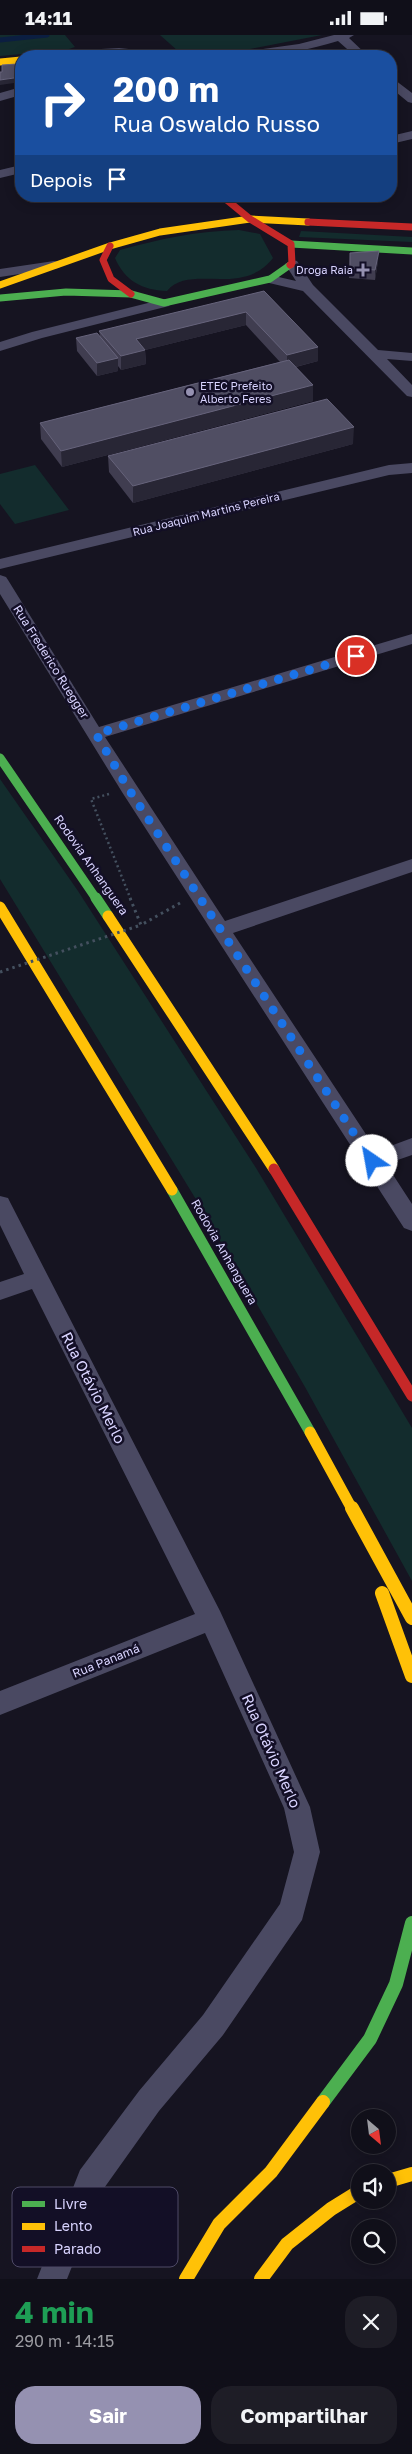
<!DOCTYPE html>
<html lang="pt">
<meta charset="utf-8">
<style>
body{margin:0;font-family:"Golos Text",sans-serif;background:#1e1d26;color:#f1f3f6;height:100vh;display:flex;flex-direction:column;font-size:19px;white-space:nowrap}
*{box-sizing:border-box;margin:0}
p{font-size:16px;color:#9c9ca2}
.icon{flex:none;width:28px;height:28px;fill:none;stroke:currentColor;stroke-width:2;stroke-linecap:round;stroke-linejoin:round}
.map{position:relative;height:2244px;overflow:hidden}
.sheet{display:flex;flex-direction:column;background:#100f19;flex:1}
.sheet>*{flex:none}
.guide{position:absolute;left:15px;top:15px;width:382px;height:152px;border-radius:20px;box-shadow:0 2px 12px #0003,0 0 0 1px #302f38;background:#1a4fa0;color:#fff;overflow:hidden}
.needle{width:32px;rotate:152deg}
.buttons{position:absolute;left:351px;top:2074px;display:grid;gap:10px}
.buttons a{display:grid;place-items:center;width:45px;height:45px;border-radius:50%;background:#100f19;box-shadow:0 2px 12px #0003,0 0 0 1px #302f38;font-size:25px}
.pin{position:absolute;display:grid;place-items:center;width:42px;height:42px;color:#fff;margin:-21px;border:2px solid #fff;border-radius:50%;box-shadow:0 1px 5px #0007}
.me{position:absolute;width:55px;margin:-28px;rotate:327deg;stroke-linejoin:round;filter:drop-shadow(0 0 4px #0008)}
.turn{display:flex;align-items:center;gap:18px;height:105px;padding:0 15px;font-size:22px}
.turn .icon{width:65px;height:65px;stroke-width:2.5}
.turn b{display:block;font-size:35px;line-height:42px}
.then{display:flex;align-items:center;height:48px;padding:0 15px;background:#0003;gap:10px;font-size:19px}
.round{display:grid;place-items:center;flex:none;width:52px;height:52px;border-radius:20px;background:#1e1d26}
.headline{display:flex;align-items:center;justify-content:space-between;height:85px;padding:0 15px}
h1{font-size:30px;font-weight:700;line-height:38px;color:#1e9e55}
.button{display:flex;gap:10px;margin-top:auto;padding:10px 15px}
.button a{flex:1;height:58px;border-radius:20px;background:#9591b1;color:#fff;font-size:20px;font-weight:700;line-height:58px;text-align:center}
.button a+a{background:#1e1d26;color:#f1f3f6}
.status{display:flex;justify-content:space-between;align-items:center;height:35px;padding:0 25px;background:#100f19;direction:ltr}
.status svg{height:14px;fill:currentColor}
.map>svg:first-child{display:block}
</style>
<div class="status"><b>14:11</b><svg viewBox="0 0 49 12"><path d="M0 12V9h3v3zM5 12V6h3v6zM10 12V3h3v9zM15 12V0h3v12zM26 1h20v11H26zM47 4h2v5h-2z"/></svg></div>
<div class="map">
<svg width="412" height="2244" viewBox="0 0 412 2244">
<rect width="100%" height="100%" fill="#161421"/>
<path fill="#132c2d" d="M0 0H65L75 12 66 15 0 21Z
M160 0H322L250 14 178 16Z
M239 195 260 199 273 223C242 263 190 228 167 256 142 255 125 246 115 223L120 215C159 204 198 196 239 195Z
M301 196 412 202V207L299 202Z
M35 430 69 475 15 489 0 469V439Z
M0 744 78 856 256 1133 412 1393V1546L305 1352 197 1166 0 844Z"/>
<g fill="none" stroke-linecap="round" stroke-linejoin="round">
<path stroke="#0b1e41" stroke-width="5" d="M0 5 47 0"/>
<path stroke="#44505f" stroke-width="2.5" stroke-dasharray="2 3" stroke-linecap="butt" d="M109 759 91 764 131 865"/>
<path stroke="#44505f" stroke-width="3" stroke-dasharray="2.5 4" stroke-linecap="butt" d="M130 863 141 890 180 868"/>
<path fill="#4a4962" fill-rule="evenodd" d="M334 0H354L349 3 368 21H355L338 6C304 16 270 23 235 21L241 17 299 9Z
M119 13 158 17 164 21H99L95 18 101 14Z
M391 42 412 58V68L408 67 391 53Z
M21 52V60L0 66V58Z
M412 96V104L391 109V101Z
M21 130V138L0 143V135Z
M292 225 297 226 313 250 378 315 412 318V326L387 324 412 350V362L407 361 303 256 265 247 263 244 270 240 296 246 285 229Z
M54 226 59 227 61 230 59 233 0 242V234Z
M164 264 169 265 171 268 169 271 42 303 0 316V307L32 297Z
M412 428V438L389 440 0 534V524L389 430Z
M0 540 6 542 8 545 99 692 412 599V609L105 702 225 886 412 824V837L233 898 377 1116 412 1103V1120L386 1129 412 1169V1196L404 1193 122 757 0 559Z
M0 1161 8 1163 11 1169 220 1576 310 1772 320 1817 302 1885 223 2000 159 2076 102 2156 67 2244H37L80 2135 139 2056 203 1980 280 1869 294 1817 284 1773 205 1598 0 1680V1656L195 1579 32 1254 0 1265V1247L24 1239 0 1190Z"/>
<path stroke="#4caf50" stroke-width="7" d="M63 21 101 18
M291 209 412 216
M0 263 66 257 131 259 164 268 270 244 290 230"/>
<path stroke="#4caf50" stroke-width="9" d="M0 723 97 865"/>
<path stroke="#4caf50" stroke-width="11" d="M96 863 108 881
M172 1155 310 1397"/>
<path stroke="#4caf50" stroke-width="14" d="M323 2067 370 2004 396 1949 412 1888"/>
<path stroke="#ffc107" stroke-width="7" d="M0 27 21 25
M0 250 110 211 160 197 250 184 308 187"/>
<path stroke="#ffc107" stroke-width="11" d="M0 872 172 1155
M108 881 274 1134
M310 1397 352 1474"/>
<path stroke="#ffc107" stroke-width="14" d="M352 1473 412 1583
M382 1558 412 1641
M388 2146 412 2139
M186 2244 219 2189 271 2137 323 2067
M261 2244 287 2209 331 2174 360 2156"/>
<path stroke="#c62828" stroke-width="7" d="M222 161 250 184 291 209 292 229 290 230
M308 187 412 192
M110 211 103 225 111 244 131 259"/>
<path stroke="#c62828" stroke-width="11" d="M274 1134 412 1361"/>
<path stroke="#44505f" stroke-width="3" stroke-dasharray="2.5 4" stroke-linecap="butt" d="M0 937 141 890"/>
</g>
<path fill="#403d50" d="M350 218 378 226 375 245 349 243Z
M264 256 318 326 296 332 313 366 62 432 41 404 40 388 280 327 246 290 145 315 146 329 121 335 118 331V336L97 341 77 316 76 303 100 301 99 296Z
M353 409 133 468 109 437 108 421Z"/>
<path fill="#282635" d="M21 42V47L0 50V45Z
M379 216 378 226 375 245V235Z
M246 277V290L145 315 146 329 121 335V321L136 304Z
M318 312V326L287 334V320Z
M118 323V336L97 341V328Z
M313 350V366L62 432 61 416Z
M354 392 353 409 133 468V451Z"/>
<path fill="#504e63" stroke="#66637b" d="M17 29 21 38V42L0 45V37H2V30Z
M379 216 375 235 350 233V218Z
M264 256 318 312 287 320 246 277 136 304 145 315 121 321 99 296Z
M97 298 118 323 97 328 76 303Z
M289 325 313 350 61 416 40 388Z
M327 364 354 392 133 451 108 421Z"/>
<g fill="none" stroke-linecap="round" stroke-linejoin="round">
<path stroke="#1a73e8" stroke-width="9" stroke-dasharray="0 16.2" d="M356 621 96 699 128 753 372 1126"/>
</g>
<g fill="#9591b1" stroke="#130f26" stroke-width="2">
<path d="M360.5 227.5h5v5h5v5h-5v5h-5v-5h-5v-5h5z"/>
<circle cx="190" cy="357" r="5"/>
</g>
<g text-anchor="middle" stroke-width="5" stroke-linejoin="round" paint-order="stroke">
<g font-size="11" fill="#d9d4ff" stroke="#130f26" text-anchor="end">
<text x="353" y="239">Droga Raia</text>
<text x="200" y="355" text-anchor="start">ETEC Prefeito<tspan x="200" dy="13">Alberto Feres</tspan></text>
</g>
<g font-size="11" fill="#d9d4ff" stroke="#130f26">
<text transform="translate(206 479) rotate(-14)" y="4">Rua Joaquim Martins Pereira</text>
</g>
<g font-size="12" fill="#d9d4ff" stroke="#130f26">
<text transform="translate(51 627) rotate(58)" y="4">Rua Frederico Ruegger</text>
<text transform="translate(91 830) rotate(55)" y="4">Rodovia Anhanguera</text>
<text transform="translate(224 1217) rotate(60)" y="4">Rodovia Anhanguera</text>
<text transform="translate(106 1626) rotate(-22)" y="4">Rua Panamá</text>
</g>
<g font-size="15" fill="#d9d4ff" stroke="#130f26">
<text transform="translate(93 1353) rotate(63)" y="5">Rua Otávio Merlo</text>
<text transform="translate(271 1716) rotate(66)" y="5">Rua Otávio Merlo</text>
</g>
</g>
<rect x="12" y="2152" width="166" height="80" rx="8" fill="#130f26" stroke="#4e4a67" stroke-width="1"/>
<rect x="22" y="2166" width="23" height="6" fill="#4caf50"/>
<rect x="22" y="2188" width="23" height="7" fill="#ffc107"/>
<rect x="22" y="2211" width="23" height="6" fill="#c62828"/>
<g font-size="14" fill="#d9d4ff">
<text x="54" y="2174">Livre</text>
<text x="54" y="2196">Lento</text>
<text x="54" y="2219">Parado</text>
</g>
</svg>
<div class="buttons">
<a><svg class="needle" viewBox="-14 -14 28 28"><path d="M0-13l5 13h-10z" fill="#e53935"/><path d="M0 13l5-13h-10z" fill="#9c9ca2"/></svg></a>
<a><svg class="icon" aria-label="sound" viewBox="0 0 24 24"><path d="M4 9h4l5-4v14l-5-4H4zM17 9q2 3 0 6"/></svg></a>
<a><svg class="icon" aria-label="search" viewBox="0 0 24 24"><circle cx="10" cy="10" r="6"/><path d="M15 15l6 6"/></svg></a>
</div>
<div class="pin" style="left:356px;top:621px;background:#d93025"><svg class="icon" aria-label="arrive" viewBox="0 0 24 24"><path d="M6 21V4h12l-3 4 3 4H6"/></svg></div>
<svg class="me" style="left:372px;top:1126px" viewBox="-20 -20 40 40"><circle r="19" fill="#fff"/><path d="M0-13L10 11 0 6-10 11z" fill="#1a73e8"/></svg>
<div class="guide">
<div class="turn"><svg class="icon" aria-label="right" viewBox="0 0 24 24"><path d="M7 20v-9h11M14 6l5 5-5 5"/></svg><div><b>200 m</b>Rua Oswaldo Russo</div></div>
<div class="then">Depois<svg class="icon" aria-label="arrive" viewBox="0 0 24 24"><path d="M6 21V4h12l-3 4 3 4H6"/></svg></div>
</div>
</div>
<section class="sheet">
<div class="headline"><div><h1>4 min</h1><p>290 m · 14:15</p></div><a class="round"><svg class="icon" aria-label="close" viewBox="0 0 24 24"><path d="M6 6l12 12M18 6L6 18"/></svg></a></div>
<div class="button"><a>Sair</a><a>Compartilhar</a></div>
</section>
